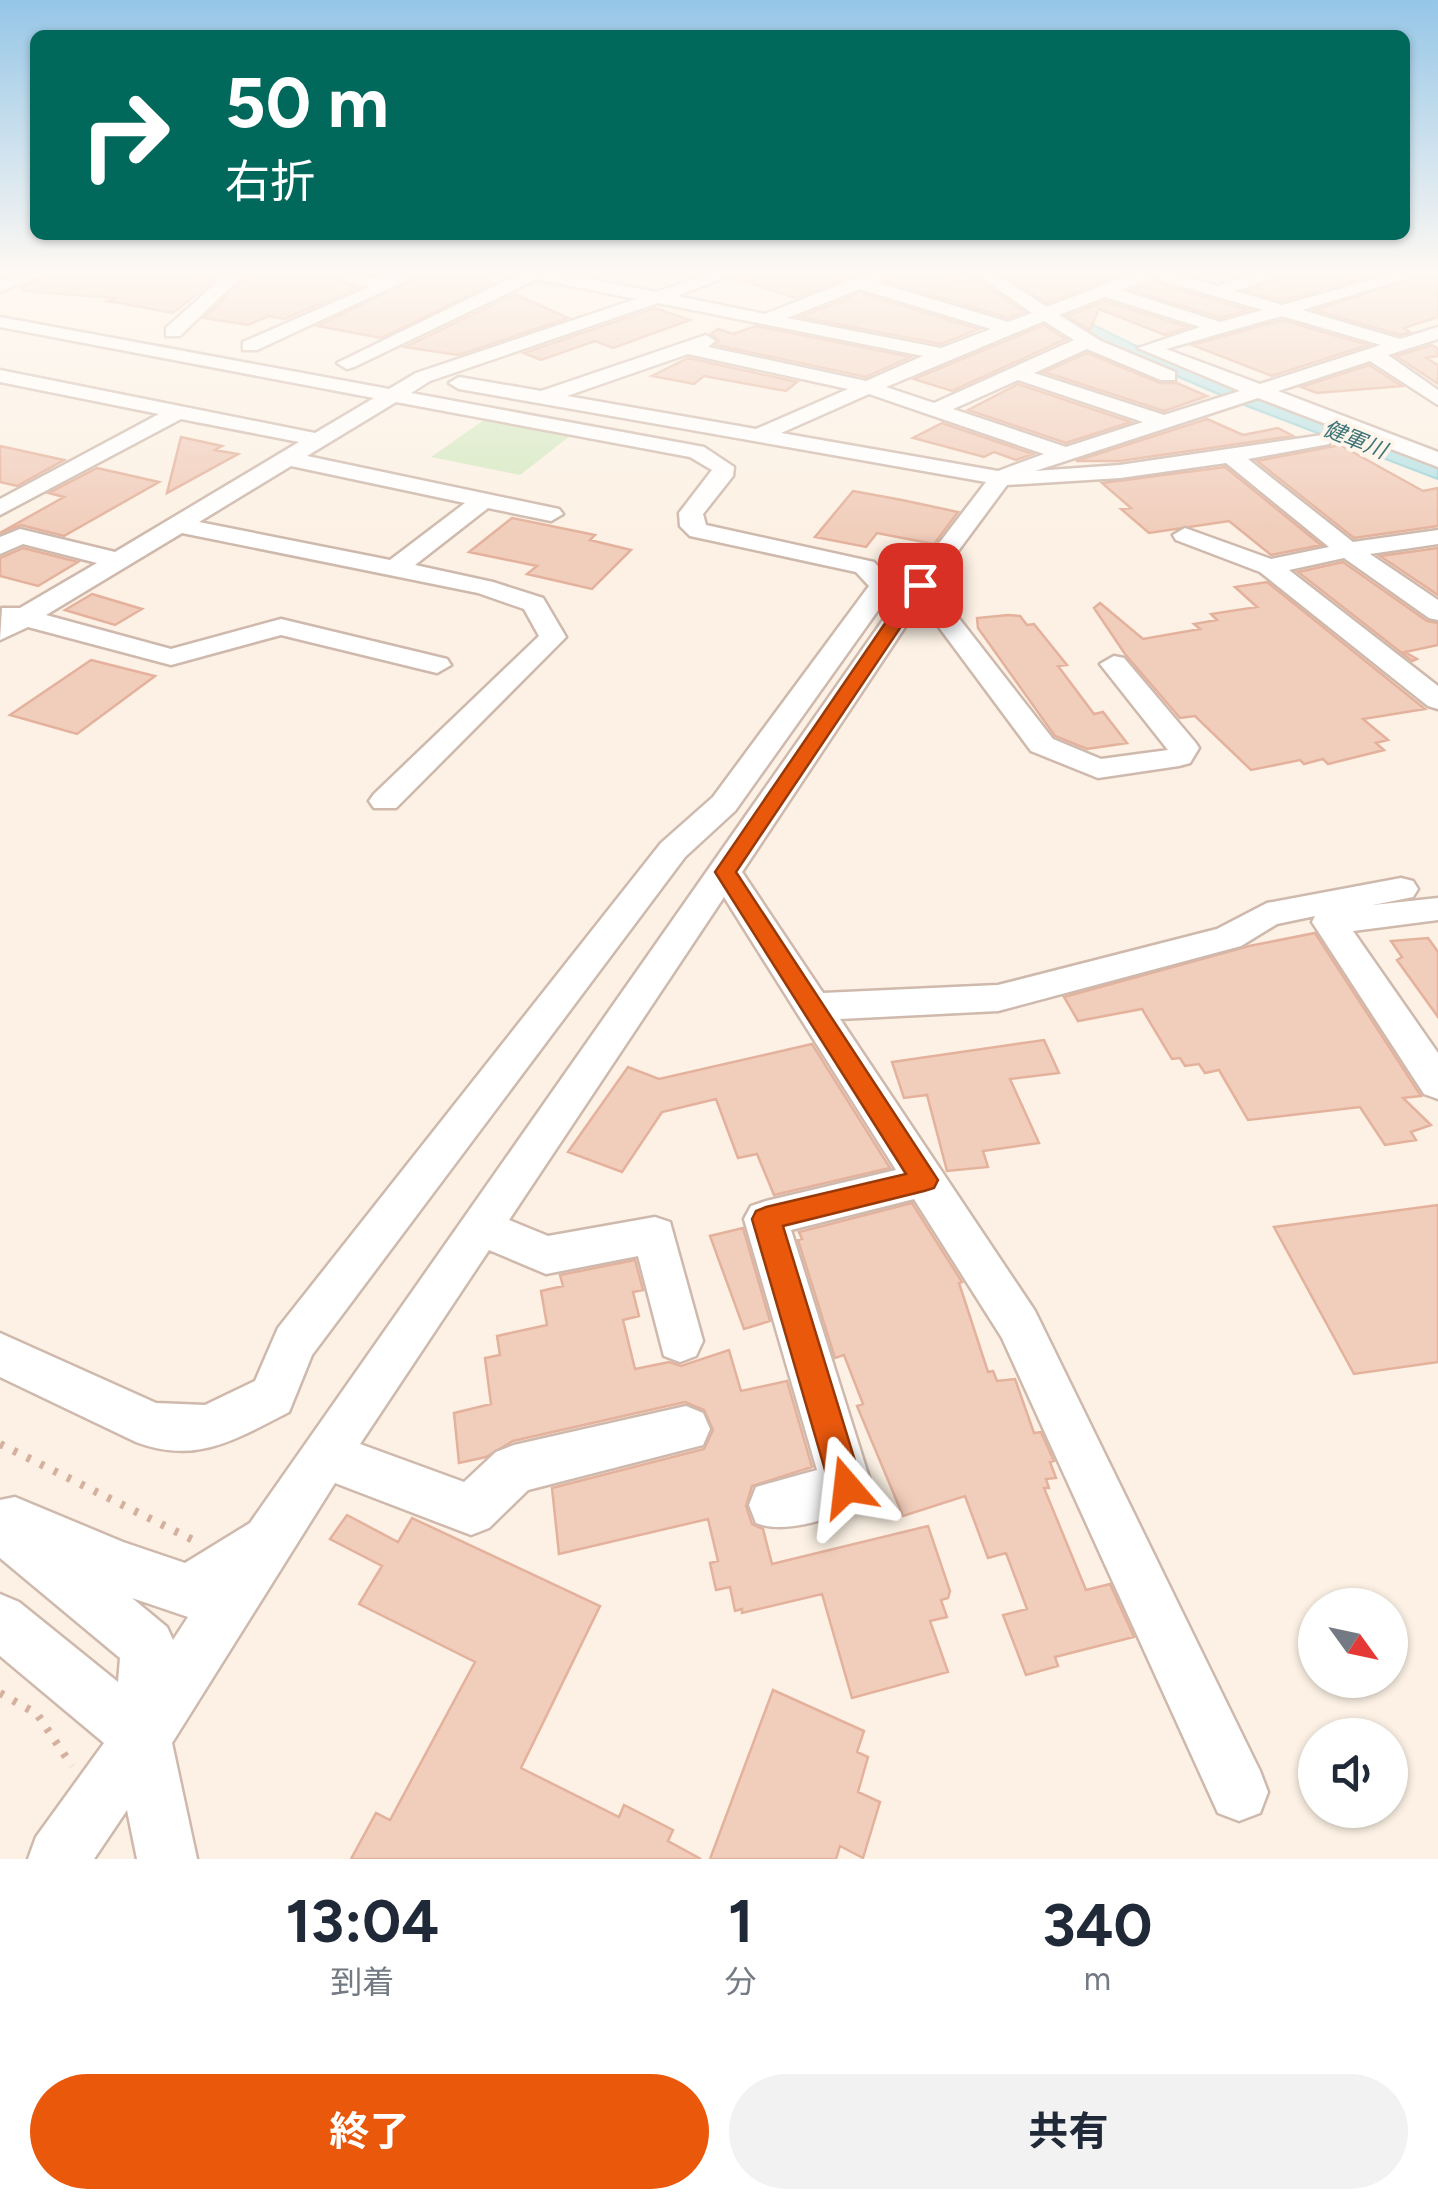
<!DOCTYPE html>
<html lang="ja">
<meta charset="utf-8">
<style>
body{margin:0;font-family:Figtree,"Noto Sans JP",sans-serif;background:#f2f2f3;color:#1f2937;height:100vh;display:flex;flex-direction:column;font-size:38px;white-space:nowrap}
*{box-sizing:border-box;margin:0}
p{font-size:32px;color:#747a83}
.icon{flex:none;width:55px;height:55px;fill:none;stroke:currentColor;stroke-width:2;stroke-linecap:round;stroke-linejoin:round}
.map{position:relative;height:1859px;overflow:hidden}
.side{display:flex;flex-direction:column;background:#fff;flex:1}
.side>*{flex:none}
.banner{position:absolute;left:30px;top:30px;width:1380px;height:210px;border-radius:15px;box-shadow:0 2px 8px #0004;background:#00695c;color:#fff;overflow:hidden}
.needle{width:65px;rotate:123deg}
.buttons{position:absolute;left:1298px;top:1588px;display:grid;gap:20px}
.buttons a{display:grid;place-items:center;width:110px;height:110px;border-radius:50%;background:#fff;box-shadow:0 2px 8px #0004;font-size:50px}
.pin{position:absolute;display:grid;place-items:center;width:85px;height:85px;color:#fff;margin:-42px;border-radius:20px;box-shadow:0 5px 15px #0006}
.me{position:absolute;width:110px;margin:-55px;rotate:343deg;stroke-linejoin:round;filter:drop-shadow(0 0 8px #0008)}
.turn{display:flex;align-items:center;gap:35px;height:210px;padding:0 30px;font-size:45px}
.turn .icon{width:130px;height:130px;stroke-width:2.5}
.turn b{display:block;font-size:70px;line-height:85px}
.eta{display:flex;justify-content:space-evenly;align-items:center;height:170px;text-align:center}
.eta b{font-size:60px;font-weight:700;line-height:70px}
.action{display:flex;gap:20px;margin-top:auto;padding:20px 30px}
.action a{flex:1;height:115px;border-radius:60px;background:#ea580c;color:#fff;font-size:40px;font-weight:700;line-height:115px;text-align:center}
.action a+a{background:#f2f2f3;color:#1f2937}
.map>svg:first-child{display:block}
</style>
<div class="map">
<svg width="1438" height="1859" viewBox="0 0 1438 1859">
<rect width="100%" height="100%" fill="#fcf1e4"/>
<path fill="#d5e9c2" d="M484 420 570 436 520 475 431 457Z"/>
<path fill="#b8e2e5" stroke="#9fd3d7" stroke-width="2.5" d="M991 273H1017L1085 321 1134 345 1438 463V479L1242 404 1102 344Z"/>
<path fill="#f1cdbb" stroke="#e4b29c" stroke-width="2.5" d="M50 273H172L214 280 173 313 108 301 116 298 23 291V287Z
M258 273H314L358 288 285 319 269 316 248 325 204 318 241 282Z
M426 273H471L493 283 381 338 318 326Z
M741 273H858L795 298 734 278Z
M897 273H934L958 281 977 280 1024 312 1008 318 886 281Z
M1036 273H1123L1047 303 1013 281Z
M1291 273H1381L1282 301 1247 291Z
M1428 273H1438V317L1404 328 1410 332 1400 335 1315 310Z
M1153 282 1249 310 1220 318 1132 290Z
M860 293 979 329 941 344 800 317Z
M515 294 568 318 458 355 405 347Z
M1105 301 1188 327 1165 335 1099 309 1090 330 1067 316Z
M655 308 690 320 613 348 595 341 541 360 524 353Z
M1282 320 1368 345 1272 376 1192 345Z
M1044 325 1066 339 952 391 914 379Z
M756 326 911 357 866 377 716 345 719 341 711 334 718 329 733 334Z
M1432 345 1438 349V356L1426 358 1438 365V384L1396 356Z
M1087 353 1160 383H1177L1207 396 1164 411 1044 372Z
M688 358 797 382 786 391 704 376 694 384 652 376Z
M1369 365 1402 386 1317 393 1301 387Z
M1018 384 1131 422 1066 443 968 410Z
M1207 419 1243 435 1278 428 1293 436 1120 461H1076Z
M942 423 1033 454 1016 460 994 452 984 457 913 438Z
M181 437 222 446 215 450 238 454 167 493Z
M1340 445 1423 491 1438 488V526L1354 538 1257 461Z
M0 446 64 460 17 486 0 482Z
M1225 467 1321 545 1271 555 1229 521 1149 533 1121 509 1131 508 1102 483Z
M97 468 159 482 64 536 21 525 0 533 64 497 49 493Z
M853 491 902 500 958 512 934 544 877 533 866 547 815 537Z
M512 518 595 535 590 540 631 550 592 589 527 574 537 566 469 552Z
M23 548 78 562 38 586 0 576V558Z
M1438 548V595L1380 556Z
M1343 562 1427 621 1438 623V645L1405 652 1417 659 1412 661 1298 572Z
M1267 582 1425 709 1363 719 1388 740 1376 743 1384 750 1328 764 1323 759 1304 764 1300 760 1251 770 1195 716 1180 718 1125 654 1094 608 1100 603 1143 639 1200 629 1194 624 1217 620 1211 614 1257 607 1235 587Z
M92 594 142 609 115 625 65 610Z
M1008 615 1020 616 1027 625 1034 624 1067 665 1058 666 1094 714 1103 712 1127 743 1087 749 1055 736 978 628 977 618Z
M91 660 155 676 77 734 10 715Z
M1315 933 1421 1096 1403 1098 1431 1125 1411 1132 1416 1140 1385 1145 1360 1107 1248 1120 1219 1070 1205 1073 1199 1064 1185 1066 1180 1058 1172 1059 1142 1009 1078 1021 1064 997 1249 946Z
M1428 938 1438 952V1017L1397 960 1402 957 1391 941Z
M1044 1040 1059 1073 1010 1079 1039 1143 983 1151 988 1167 947 1171 927 1095 904 1098 892 1062Z
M812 1044 890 1168 774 1195 757 1154 738 1158 716 1099 662 1112 622 1172 568 1152 628 1067 659 1079Z
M912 1203 962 1282 959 1283 988 1372 993 1371 997 1381 1015 1379 1034 1433 1041 1432 1054 1461 1050 1462 1056 1478 1046 1479 1049 1488H1044L1086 1590 1110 1584 1134 1637 1055 1657 1058 1666 1026 1675 1003 1615 1027 1609 1006 1553 988 1558 965 1496 903 1516 857 1406 863 1404 844 1355 835 1358 798 1240 802 1239 799 1232Z
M1438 1205V1362L1354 1374 1274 1227Z
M743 1228 770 1321 744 1329 710 1236Z
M635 1260 643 1290 633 1292 639 1316 623 1320 635 1369 669 1362 681 1366 729 1350 741 1391 787 1381 812 1467 752 1486 746 1506 752 1524 763 1529 772 1564 928 1526 950 1591 948 1598 941 1600 947 1617 930 1621 948 1672 852 1698 822 1594 742 1613V1609L735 1611 730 1587 716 1590 710 1563 718 1561 708 1519 559 1554 552 1488 704 1449 713 1430 704 1410 685 1402 513 1441 486 1457 459 1463 454 1413 491 1404 485 1358 500 1355 497 1336 547 1325 541 1291 563 1286 560 1275Z
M347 1515 398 1542 412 1518 600 1606 521 1768 619 1817 624 1805 673 1830 668 1841 701 1859H351L376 1813 390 1820 475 1662 359 1604 382 1566 330 1539Z
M773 1690 864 1731 857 1752 868 1757 858 1792 880 1802 863 1858 840 1846 836 1859H710Z"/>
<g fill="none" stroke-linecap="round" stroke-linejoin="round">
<defs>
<path id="minor" d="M22 273H46L0 292V281Z
M227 273H245L180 336H166V328Z
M320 273C341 273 360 277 380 278 393 279 408 273 422 273L257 350H243V342L369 287Z
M522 273H560L656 292 712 273H737L677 296 765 314 869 273H893L876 282 1008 322 1032 313 974 273H994L1047 307 1134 273H1174L1217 286 1260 273H1287L1235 291 1282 305 1396 273H1424L1302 310 1400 339 1438 327V339L1388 355 1438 390V405L1370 361 1278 391 1438 452V467L1258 398 1035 471 1120 465 1329 434 1332 439 1329 444 1248 459 1353 542 1438 530V544L1370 554 1438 600V620L1429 618 1344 558 1289 570 1438 686V709L1428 706 1260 572 1176 540 1173 535 1185 528 1271 559 1329 547 1226 463 1120 478 1007 485 933 585 1053 739 1101 759 1168 750 1100 664 1114 656 1124 658 1195 742 1199 748 1190 763 1179 766 1098 778 1031 751 921 603 742 872 823 993 998 985 1217 929 1267 903 1401 878 1413 881 1418 889 1413 897 1373 905 1438 898V920L1353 931 1438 1053V1099L1424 1094 1312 922 1315 916 1277 924 1241 946 998 1011 840 1019 1035 1311 1260 1771 1268 1792 1260 1813 1239 1821 1218 1813 1002 1338 914 1199 791 1230 872 1487 865 1504C834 1517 787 1535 756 1523L749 1505 756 1487 817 1470 744 1219 751 1206 766 1201 896 1170 724 897 509 1220 548 1236 655 1217 670 1222 703 1341 696 1356 680 1362 664 1356 638 1256 546 1274 489 1250 360 1444 464 1482 496 1452 514 1445 686 1406 703 1413 710 1429 703 1445 528 1490 489 1528 471 1535 335 1483 172 1743 197 1859H137L127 1810 94 1859H28L36 1837 104 1743 0 1656V1594L19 1602 118 1682 120 1658 0 1558V1500L15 1497 123 1542 185 1563 250 1523 911 580 986 482 459 389 449 383 459 377 541 391 706 335 715 341 708 347 866 381 923 356 658 303 430 381 411 393 704 447 734 467 733 476 703 514 706 525 874 562 896 585 735 811 685 857 312 1355 289 1412C236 1439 196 1465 136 1442L0 1377V1333L156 1403 205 1405 255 1381 278 1328 661 843 713 797 869 586 856 572 690 536 680 526 679 513 712 470 690 457 396 402 307 456 559 509 563 514 551 521 488 508 415 565 493 582 543 598 566 637 396 808H374L369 801 374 794 539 636 524 609 478 593 182 533 46 615 171 649 281 619 447 659 451 665 437 673 281 635 171 665 28 627 0 640 2 608H20L97 563 23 544 0 554V537L20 529 115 552 299 442 181 419 0 515V499L159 414 0 382V370L315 433 374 398 0 327V317L389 389 416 373 636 299 537 279 354 367 347 369 337 363ZM1153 278 1263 310 1220 322 1121 290ZM860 289 991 329 941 348 787 318ZM1105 297 1200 327 1138 348 1240 391 1164 415 1034 373 1087 349 1161 380H1175V372L1101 341 1059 315ZM1282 316 1381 345 1260 384 1166 349ZM1044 321 1074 340 934 403 886 387ZM688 354 848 389 756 429 567 396ZM1018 380 1143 422 1066 447 953 409ZM869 394 1044 454 998 471 781 433ZM291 466 465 503 390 560 199 522ZM132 1598 188 1617 173 1640 167 1627Z"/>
</defs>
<use href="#minor" stroke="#cfb9ad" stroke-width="5"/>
<path stroke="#d6b09f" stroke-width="8" stroke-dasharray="4 11" stroke-linecap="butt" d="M0 1444 197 1542
M0 1693 37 1714 72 1766"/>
<use href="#minor" fill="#fff" fill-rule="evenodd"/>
</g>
<linearGradient id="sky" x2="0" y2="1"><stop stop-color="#95c6e7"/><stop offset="0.51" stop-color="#fef9f3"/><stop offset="1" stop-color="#fef9f3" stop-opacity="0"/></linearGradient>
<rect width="1438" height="534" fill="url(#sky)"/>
<path fill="#ea580c" stroke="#983908" stroke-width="2.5" d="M920 580 929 585 736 872 938 1180 934 1188 924 1191 783 1226 863 1487 858 1498 847 1503 835 1498 830 1487 752 1219 756 1211 766 1207 906 1174 715 872 914 581Z"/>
<g text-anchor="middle" stroke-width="8" stroke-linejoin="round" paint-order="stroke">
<g font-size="22" font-style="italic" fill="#3d7479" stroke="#fff5ea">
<text transform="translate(1355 439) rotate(22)" y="8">健軍川</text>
</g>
</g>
</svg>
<div class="buttons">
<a><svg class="needle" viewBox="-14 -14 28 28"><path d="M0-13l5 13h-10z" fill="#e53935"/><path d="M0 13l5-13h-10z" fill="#747a83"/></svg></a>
<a><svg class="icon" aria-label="sound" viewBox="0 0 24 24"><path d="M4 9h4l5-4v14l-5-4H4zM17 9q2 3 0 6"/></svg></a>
</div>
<div class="pin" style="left:920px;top:585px;background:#d93025"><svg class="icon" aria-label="arrive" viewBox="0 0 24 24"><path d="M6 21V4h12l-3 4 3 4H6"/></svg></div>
<svg class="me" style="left:847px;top:1487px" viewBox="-20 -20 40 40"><path d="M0-17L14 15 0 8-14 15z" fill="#ea580c" stroke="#fff" stroke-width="4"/></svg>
<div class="banner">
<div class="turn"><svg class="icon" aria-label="right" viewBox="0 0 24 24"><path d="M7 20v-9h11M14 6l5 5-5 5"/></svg><div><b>50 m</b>右折</div></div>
</div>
</div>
<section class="side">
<div class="eta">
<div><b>13:04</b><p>到着</p></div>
<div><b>1</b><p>分</p></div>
<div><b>340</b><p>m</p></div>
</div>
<div class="action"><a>終了</a><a>共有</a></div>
</section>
